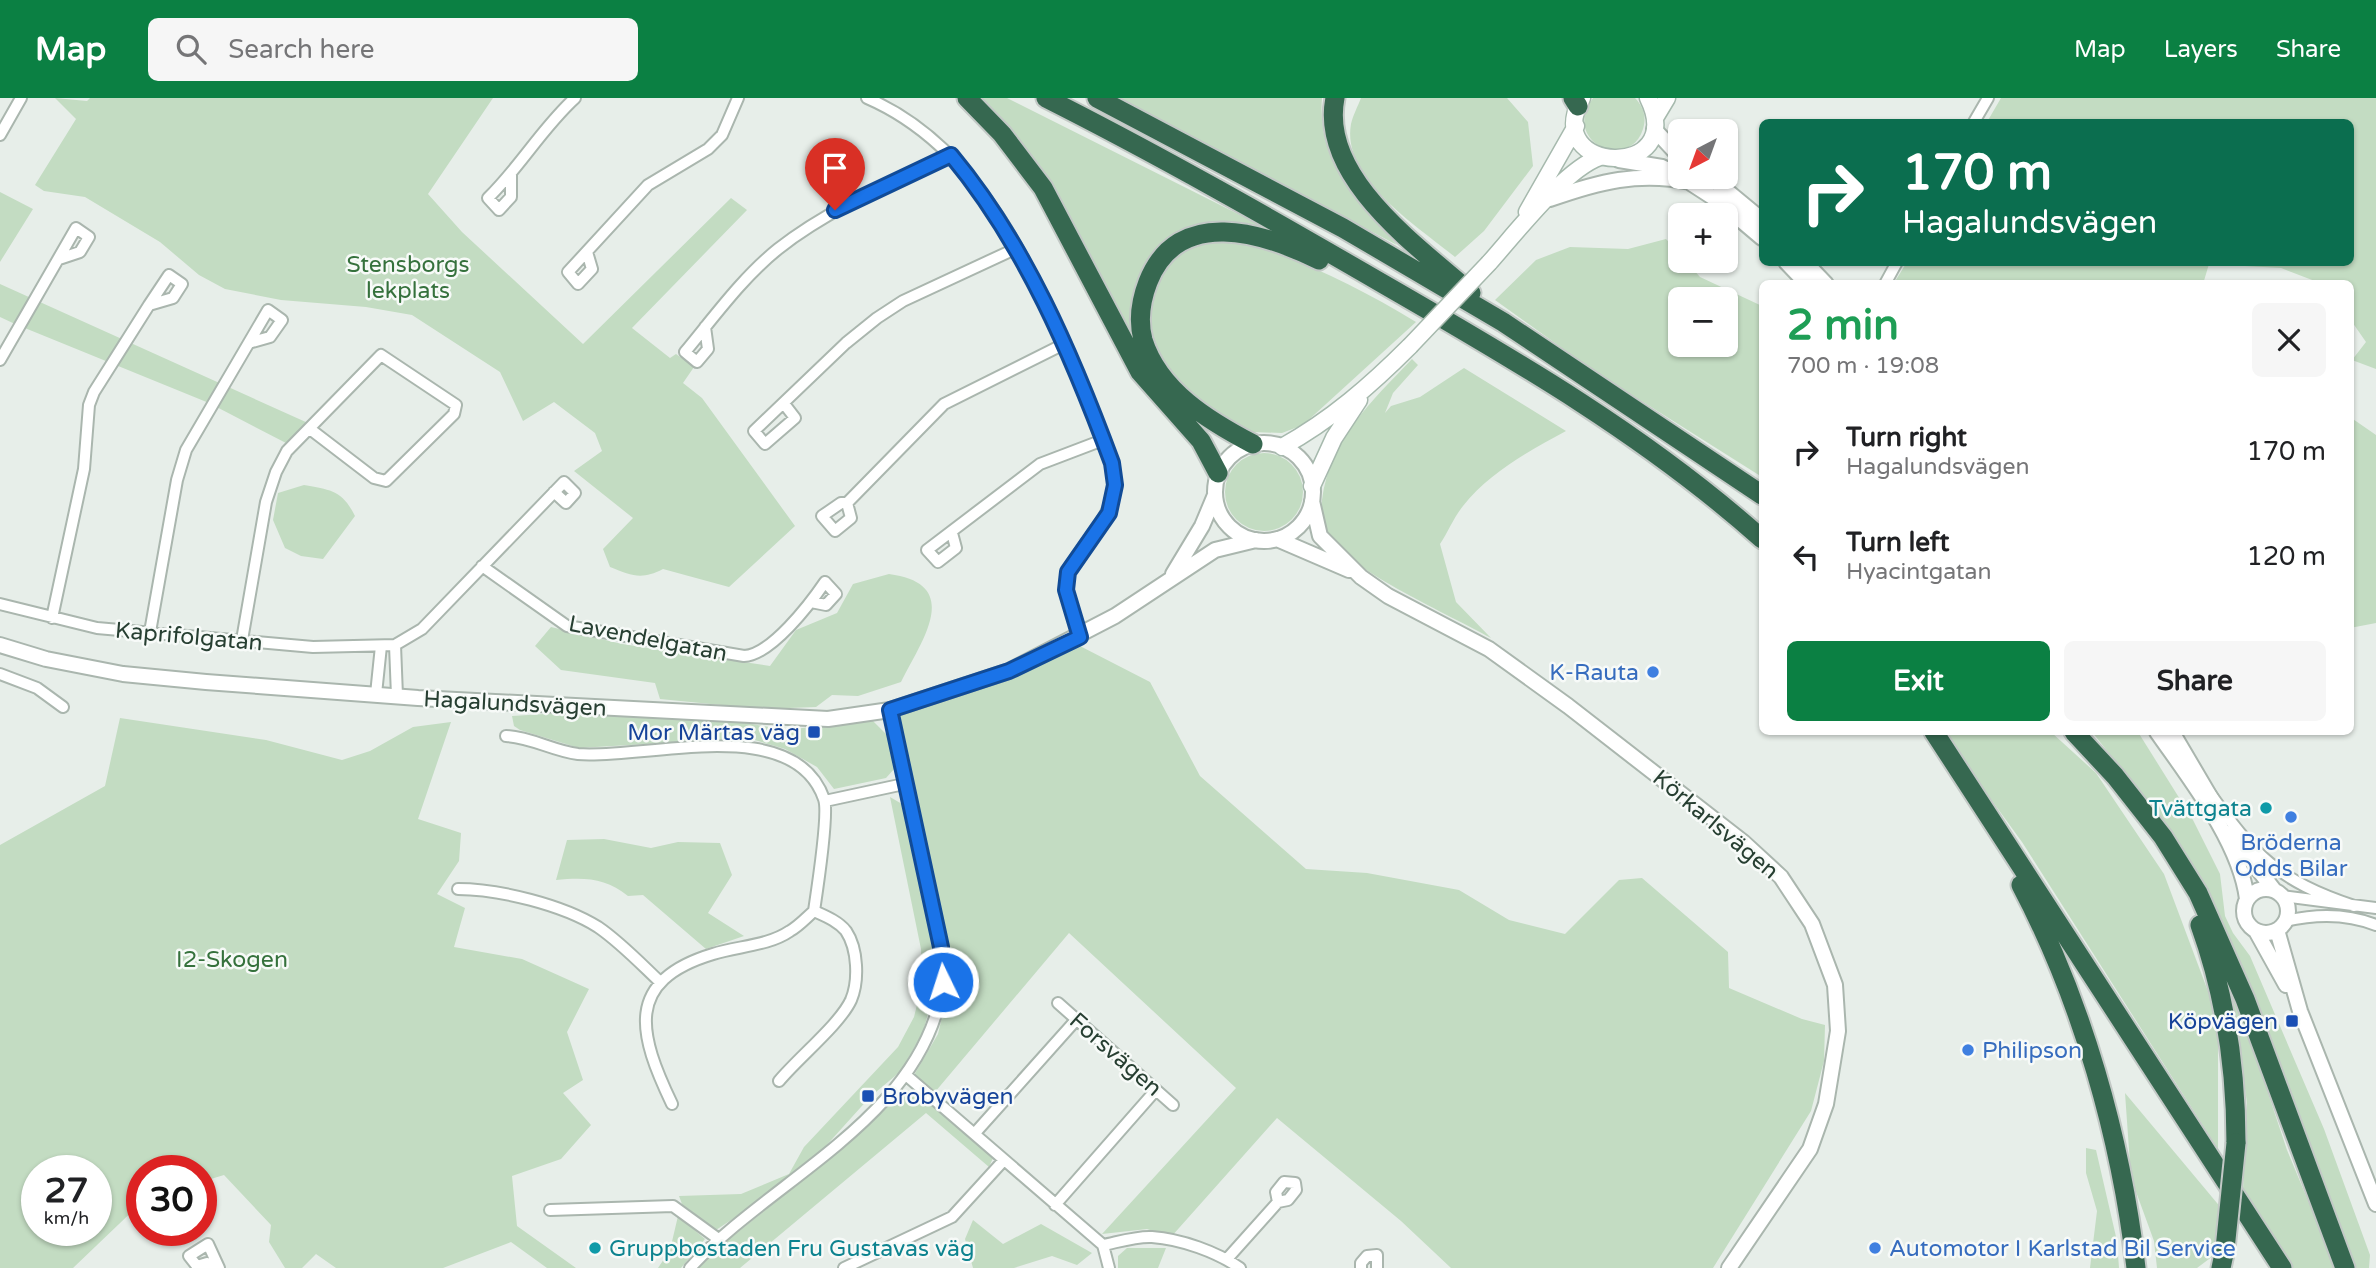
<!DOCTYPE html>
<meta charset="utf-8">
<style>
body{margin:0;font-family:"Varela Round",sans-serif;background:#f6f6f6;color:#202124;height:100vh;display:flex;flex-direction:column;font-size:26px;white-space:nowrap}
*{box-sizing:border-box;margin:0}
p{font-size:23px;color:#757577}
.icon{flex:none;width:38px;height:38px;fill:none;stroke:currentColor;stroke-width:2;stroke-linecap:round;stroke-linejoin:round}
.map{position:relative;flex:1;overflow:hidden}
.drawer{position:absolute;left:1759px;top:182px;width:595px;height:455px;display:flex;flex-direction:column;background:#fff;border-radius:10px;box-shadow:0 2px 5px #0004}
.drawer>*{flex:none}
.top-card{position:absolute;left:1759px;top:21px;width:595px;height:147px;border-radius:10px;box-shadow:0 2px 5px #0004;background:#0b6e4f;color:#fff;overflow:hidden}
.needle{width:46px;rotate:221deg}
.controls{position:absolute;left:1668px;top:21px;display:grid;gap:14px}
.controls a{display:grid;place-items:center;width:70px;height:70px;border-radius:10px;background:#fff;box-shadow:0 2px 5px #0004;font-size:35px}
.speed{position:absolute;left:21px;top:1057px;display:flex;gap:14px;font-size:35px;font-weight:700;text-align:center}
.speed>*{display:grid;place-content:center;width:91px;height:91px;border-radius:50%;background:#fff;box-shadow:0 2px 5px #0004;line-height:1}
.speed small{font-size:18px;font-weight:400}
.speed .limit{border:10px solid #d22;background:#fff;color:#111}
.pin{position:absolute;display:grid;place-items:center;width:60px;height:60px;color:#fff;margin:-72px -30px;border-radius:50% 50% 50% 0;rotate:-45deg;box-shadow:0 0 7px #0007}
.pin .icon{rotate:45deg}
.me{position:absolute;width:77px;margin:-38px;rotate:356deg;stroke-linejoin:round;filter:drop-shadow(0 0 5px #0008)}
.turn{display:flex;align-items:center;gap:24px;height:147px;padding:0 28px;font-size:32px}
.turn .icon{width:91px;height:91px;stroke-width:2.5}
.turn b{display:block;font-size:49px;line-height:60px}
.round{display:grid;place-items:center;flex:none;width:74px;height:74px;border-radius:10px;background:#f6f6f6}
.headline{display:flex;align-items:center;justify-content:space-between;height:119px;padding:0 28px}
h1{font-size:42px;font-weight:800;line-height:52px;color:#1e9e55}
.primary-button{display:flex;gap:14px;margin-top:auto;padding:14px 28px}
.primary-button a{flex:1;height:80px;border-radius:10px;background:#0b8043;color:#fff;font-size:28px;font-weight:800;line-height:80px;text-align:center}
.primary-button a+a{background:#f6f6f6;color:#202124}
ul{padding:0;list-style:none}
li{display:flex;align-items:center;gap:21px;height:105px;padding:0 28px}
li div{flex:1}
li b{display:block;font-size:26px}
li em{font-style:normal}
header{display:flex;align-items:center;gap:42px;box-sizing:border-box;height:98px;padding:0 35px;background:#0b8043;color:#fff}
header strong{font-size:33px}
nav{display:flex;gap:38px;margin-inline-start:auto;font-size:24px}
.search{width:490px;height:63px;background:#f6f6f6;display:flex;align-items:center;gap:18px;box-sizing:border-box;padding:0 24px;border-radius:10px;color:#757577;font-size:26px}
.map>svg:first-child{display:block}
</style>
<header>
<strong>Map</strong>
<div class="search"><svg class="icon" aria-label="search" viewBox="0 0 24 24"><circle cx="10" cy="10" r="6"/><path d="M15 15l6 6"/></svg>Search here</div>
<nav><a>Map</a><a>Layers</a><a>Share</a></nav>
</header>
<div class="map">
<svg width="2376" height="1170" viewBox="0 0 2376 1170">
<rect width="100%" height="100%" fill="#e7eee9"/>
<path fill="#c3dcc2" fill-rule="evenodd" d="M55 0 87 3 90 0H493L428 96 462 134 583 246 731 100 747 112 632 230 670 260 676 256 694 269 683 285 702 300 795 428 729 489 663 471C642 482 632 478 610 469L603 451 633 420 574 373 602 353 595 335 554 304 523 323 500 274 412 217 366 209 281 202 225 191 199 177 160 144 85 99 44 93 35 87 76 21Z
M979 0H1007L1262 128C1247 127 1229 122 1214 124 1148 133 1124 185 1136 246Z
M1119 0H1322C1317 67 1357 100 1397 147Z
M1361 0H1507L1528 24 1533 68 1484 133 1455 159C1419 129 1341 81 1351 26 1353 17 1358 8 1361 0Z
M1593 0H1635C1643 8 1647 19 1643 31 1630 74 1560 45 1593 0Z
M2001 0H2376V271L2352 262 2366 244 2350 221V186L2320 185 2281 170 2209 166 2203 186 1894 185 1907 164H2350V24H1987Z
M0 94 33 111 0 164Z
M1230 140C1299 160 1355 187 1416 224L1303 327 1282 335 1253 334 1208 316 1177 285 1149 245 1147 209 1168 161 1193 146Z
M1666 141 1680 156V163H1686L1700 179 1762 208V379L1594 273 1495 202 1536 162 1570 149 1628 151ZM1680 201H1726V247H1680Z
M0 186 308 325 286 345 209 305 15 226 0 219Z
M1412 261 1418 267 1393 295 1385 315 1391 308 1420 299 1464 270 1566 333C1529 353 1490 374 1463 408 1454 419 1448 434 1440 446L1456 504 1491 540C1448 516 1355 475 1327 439 1321 431 1321 412 1322 402 1330 341 1371 304 1412 261Z
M2350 319 2376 337V525L2350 530Z
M1225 394a39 39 0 1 1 78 0a39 39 0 1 1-78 0Z
M304 387C331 392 342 392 355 418L323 461 301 458 285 450 273 422 278 395Z
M889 476C964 486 922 542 901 584L858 598 832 597 816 609 762 611 660 601 655 585 561 572 535 548 551 529 622 546 770 568 796 532 837 515 853 486Z
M1078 547 1150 584 1200 678 1306 771 1367 775 1459 792 1509 822 1565 836 1619 782 1642 780 1728 854 1729 890 1802 921 1825 927 1824 963 1811 1013 1713 1170H1451L1401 1123 1277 1020 1171 1139 1147 1131 1102 1136 1236 990 1069 835 935 994 914 977 938 936 950 886 948 845 903 657 897 615 1011 578Z
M561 615 747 625 785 632 872 622 887 637 895 670 886 680 834 691 817 669 785 651 748 640 579 650 520 632 514 628 512 618Z
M120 620 266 642 342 662 370 653 413 629 451 624 418 721 461 735 459 763 437 796 465 810 454 849 522 861 589 891 567 934 583 982 563 995 591 1027 561 1061 512 1078 517 1128 576 1170H547L511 1144 443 1170H336L316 1156 302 1170H285L269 1144 271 1127 224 1077 201 1084V1073H142V1104L73 1170H0V747L105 688ZM37 1073H96V1132H37Z
M1942 634H2051L2096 675 2164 776 2218 920V1051L2022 744Z
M2092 634H2138L2193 722 2220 776 2225 818 2233 835 2250 858 2324 1031 2370 1157 2369 1170H2355L2187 763 2163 723Z
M890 699 902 706 936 850 937 883 923 934 901 973 870 999 815 1060 790 1083 716 1132 682 1106 679 1098 741 1096 789 1076 804 1049 898 949 914 919 922 886 921 851Z
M604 741 651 750 678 744 720 745 732 777 708 815 744 838 706 851 643 797 628 798C606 780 585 779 556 782L567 742Z
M2237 902 2287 1052 2336 1170H2288L2243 1092 2247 1005 2233 903Z
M915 992 993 1060 989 1069 926 1015 740 1170H699L718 1150 848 1046 898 994Z
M2125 995 2222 1111 2213 1158 2197 1170H2157L2154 1143 2131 1080Z
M2086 1050 2096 1052 2117 1143 2119 1170H2090L2097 1113 2086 1075Z
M678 1118 705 1141 681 1170H658L670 1152Z
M973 1122 1003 1146 1041 1126 1092 1155 1077 1167 1052 1158 1014 1170H973L965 1141Z
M1127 1150H1166L1158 1170H1118V1158Z"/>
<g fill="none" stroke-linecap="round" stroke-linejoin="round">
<defs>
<path id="minor" d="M867 0C1001 58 1050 218 1103 342 1122 391 1115 406 1085 447 1079 455 1071 465 1068 475 1063 496 1074 519 1080 539
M1974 24 1988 0
M0 37 21 0
M511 77V99L499 112 488 100C520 69 542 30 575 0
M587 154 592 171 578 186 568 174 648 87 708 51 722 37 738 0
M1885 186 1897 164
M705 229 708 251 697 264 685 254C714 219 743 179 778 151 830 110 892 85 952 57
M0 262 76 130 89 139 80 154 59 161
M785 307 795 320 765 346 754 333 846 245 877 220 903 203 1017 150
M847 405 851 420 835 433 822 418 841 405H847L944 306 1062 247
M952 435 956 450 938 464 927 452 1040 366 1103 342
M482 468 567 528 744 558C771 557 810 506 825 484L836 496 826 507 811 504
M0 506 97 530 313 549 395 547 422 531 564 384 575 395 566 405 554 394
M52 520 84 371 89 307 94 294 149 207 173 200 182 186 169 177 149 207
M150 534 177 382 186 352 268 212 282 222 270 239 252 244
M242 542 266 404 276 374 287 353 381 257 456 307 454 316 386 383 374 380 310 331
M395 547 397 598
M0 576 37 590 63 609
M376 596 381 548
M506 638C531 639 553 653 578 656 645 662 794 614 824 701 829 715 817 793 814 813 807 819 799 828 790 833 768 848 738 848 713 856 623 883 639 937 672 1006
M2209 694C2255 758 2277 782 2354 808
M825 703 904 686
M458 791C499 791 563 807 598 829 620 844 640 865 659 883
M2282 798 2376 810
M2285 823C2315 816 2346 815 2376 827
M1058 905 1173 1007
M907 978 1103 1147 1109 1170
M779 983C798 960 840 926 851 902 859 883 858 851 846 833 838 823 825 818 814 813
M975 1035 1076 922
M1055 1107 1156 992
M550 1112 673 1108 717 1140
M1103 1147C1118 1144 1137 1138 1152 1139 1181 1141 1217 1154 1240 1170
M1227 1161 1278 1104 1276 1094 1284 1084 1295 1085 1296 1092 1288 1102 1278 1104
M214 1170 207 1165 197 1168 189 1158 208 1146 219 1170
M690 1170C772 1080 924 1020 943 886 944 875 942 861 941 849L890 612
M844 1170 952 1119 1004 1062
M1361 1170V1165L1367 1158 1377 1157V1170"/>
<path id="tertiary" d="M1654 31 1680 59
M1619 62 1662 69 1677 76
M1710 79 1762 122
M1683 80 1717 102 1762 140
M1550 101C1598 84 1639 73 1690 84
M1786 164 1807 186
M1805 164 1826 186
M1215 394a49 49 0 1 1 98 0a49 49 0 1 1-98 0Z
M1312 403 1320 438 1361 479 1388 498 1489 551 1568 608 1743 744 1781 779 1812 826 1835 887 1838 933 1826 1006 1810 1051 1729 1170
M1277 441 1349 472
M1173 476 1202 428 1215 397
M0 547 46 561 123 576 206 584 418 600 828 621 890 612 1009 573 1115 518 1215 452 1256 442
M2157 634C2189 680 2240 744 2247 801
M2172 634 2212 702
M2230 735 2274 792
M2244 813a22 22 0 1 1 44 0a22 22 0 1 1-44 0Z
M2277 832 2300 913 2376 1106
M2256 833 2286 887"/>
<path id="secondary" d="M1582 0C1539 77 1689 83 1648 0
M1655 20 1667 0
M1527 114 1576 28
M1489 165C1515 136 1565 71 1600 59
M1282 349C1331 322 1371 287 1410 248
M1312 388 1334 340 1359 302"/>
<path id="motorway" d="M967 0 1002 36 1043 90 1140 274 1201 343 1218 375
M1046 0C1161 58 1273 122 1385 187 1517 263 1648 339 1762 441
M1097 0 1343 130 1503 224 1762 397
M1335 0C1319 80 1419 149 1471 195
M1573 0 1578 8
M1253 346C1209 323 1159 293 1143 242 1138 223 1141 202 1148 184 1178 107 1264 135 1319 162
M1934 634 2282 1170
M2074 634 2115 678 2163 739 2198 795 2245 901 2345 1170
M2021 787C2082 903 2121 1040 2136 1170
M2200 827C2226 899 2236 969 2236 1045
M2221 1170 2225 1151"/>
</defs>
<use href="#minor" stroke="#aab6ae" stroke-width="14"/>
<use href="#tertiary" stroke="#aab6ae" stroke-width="18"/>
<use href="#secondary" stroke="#a6b9ad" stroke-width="19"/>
<use href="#motorway" stroke="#c3c9c6" stroke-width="23"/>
<use href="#minor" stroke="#fff" stroke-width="10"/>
<use href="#tertiary" stroke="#fff" stroke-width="14"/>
<use href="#secondary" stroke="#fff" stroke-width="16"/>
<use href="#motorway" stroke="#366850" stroke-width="19"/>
<defs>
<path id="secondary-bridge" d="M1410 248 1489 165"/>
<path id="motorway-bridge" d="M2225 1151 2236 1045"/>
</defs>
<use href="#secondary-bridge" stroke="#a6b9ad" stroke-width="19" stroke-linecap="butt"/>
<use href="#motorway-bridge" stroke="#c3c9c6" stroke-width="23" stroke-linecap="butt"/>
<use href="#secondary-bridge" stroke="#fff" stroke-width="16"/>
<use href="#motorway-bridge" stroke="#366850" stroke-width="19"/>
</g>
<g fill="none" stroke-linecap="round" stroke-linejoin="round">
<defs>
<path id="route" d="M835 112 951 57C1025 146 1072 257 1112 365L1115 387 1109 415 1068 474 1066 492 1080 539 1009 573 890 612 941 849 943 884"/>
</defs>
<use href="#route" stroke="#114b97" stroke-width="18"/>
<use href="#route" stroke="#1a73e8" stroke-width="12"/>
</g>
<g fill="#3f7fe0" stroke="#f7faf8" stroke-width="2.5">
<circle cx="1653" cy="574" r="7"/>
<circle cx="2291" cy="719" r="7"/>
<circle cx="1968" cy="952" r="7"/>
<circle cx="1875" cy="1150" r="7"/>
</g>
<g fill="#1a4fb4" stroke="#f7faf8" stroke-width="2.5">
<rect x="807" y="627" width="14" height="14" rx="3.5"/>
<rect x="2285" y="916" width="14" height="14" rx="3.5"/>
<rect x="861" y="991" width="14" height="14" rx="3.5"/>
</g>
<g fill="#0f9aa8" stroke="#f7faf8" stroke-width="2.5">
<circle cx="2266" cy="710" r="7"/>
<circle cx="595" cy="1150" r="7"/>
</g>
<g text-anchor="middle" stroke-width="5" stroke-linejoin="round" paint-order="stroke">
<g font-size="23" fill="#35713c" stroke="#f7faf8">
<text x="408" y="174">Stensborgs<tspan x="408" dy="26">lekplats</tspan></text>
<text x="232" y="869">I2-Skogen</text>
</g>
<g font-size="23" fill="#273f32" stroke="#f7faf8">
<text transform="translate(189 538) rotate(5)" y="8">Kaprifolgatan</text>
<text transform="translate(648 540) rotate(11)" y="8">Lavendelgatan</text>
<text transform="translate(515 605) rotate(3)" y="8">Hagalundsvägen</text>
<text transform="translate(1716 726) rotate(40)" y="8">Körkarlsvägen</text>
<text transform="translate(1116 956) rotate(41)" y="8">Forsvägen</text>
</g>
<g font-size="23" fill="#366cbe" stroke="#f7faf8" text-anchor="start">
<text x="1639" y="582" text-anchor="end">K-Rauta</text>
<text x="2291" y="752" text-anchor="middle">Bröderna<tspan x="2291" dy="26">Odds Bilar</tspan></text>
<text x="1982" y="960">Philipson</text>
<text x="1889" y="1158">Automotor I Karlstad Bil Service</text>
</g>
<g font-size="23" fill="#164399" stroke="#f7faf8" text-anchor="end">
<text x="800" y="642">Mor Märtas väg</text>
<text x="2278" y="931">Köpvägen</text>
<text x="882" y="1006" text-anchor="start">Brobyvägen</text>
</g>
<g font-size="23" fill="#0d838f" stroke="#f7faf8" text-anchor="end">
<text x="2252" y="718">Tvättgata</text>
<text x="609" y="1158" text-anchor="start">Gruppbostaden Fru Gustavas väg</text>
</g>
</g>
</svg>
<div class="controls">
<a><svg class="needle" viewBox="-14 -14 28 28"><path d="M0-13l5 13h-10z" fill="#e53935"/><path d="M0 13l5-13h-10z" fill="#757577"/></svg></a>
<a>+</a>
<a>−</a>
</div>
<div class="speed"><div>27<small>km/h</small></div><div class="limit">30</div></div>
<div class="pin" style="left:835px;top:112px;background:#d93025"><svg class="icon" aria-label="arrive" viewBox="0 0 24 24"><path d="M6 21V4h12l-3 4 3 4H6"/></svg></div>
<svg class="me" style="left:943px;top:884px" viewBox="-20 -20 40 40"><circle r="17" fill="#1a73e8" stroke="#fff" stroke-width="3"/><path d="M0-11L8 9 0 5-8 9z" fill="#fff"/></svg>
<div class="top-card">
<div class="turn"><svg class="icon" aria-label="right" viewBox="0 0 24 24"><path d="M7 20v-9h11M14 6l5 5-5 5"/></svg><div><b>170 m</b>Hagalundsvägen</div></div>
</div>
<section class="drawer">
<div class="headline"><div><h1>2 min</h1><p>700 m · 19:08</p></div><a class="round"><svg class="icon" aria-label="close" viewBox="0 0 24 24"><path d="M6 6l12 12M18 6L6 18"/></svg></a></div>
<ul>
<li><svg class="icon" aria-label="right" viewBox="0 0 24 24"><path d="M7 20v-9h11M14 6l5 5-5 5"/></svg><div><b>Turn right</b><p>Hagalundsvägen</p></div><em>170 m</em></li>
<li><svg class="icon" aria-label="left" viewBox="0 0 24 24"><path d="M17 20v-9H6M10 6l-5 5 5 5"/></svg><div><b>Turn left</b><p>Hyacintgatan</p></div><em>120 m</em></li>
</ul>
<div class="primary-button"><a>Exit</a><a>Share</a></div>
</section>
</div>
